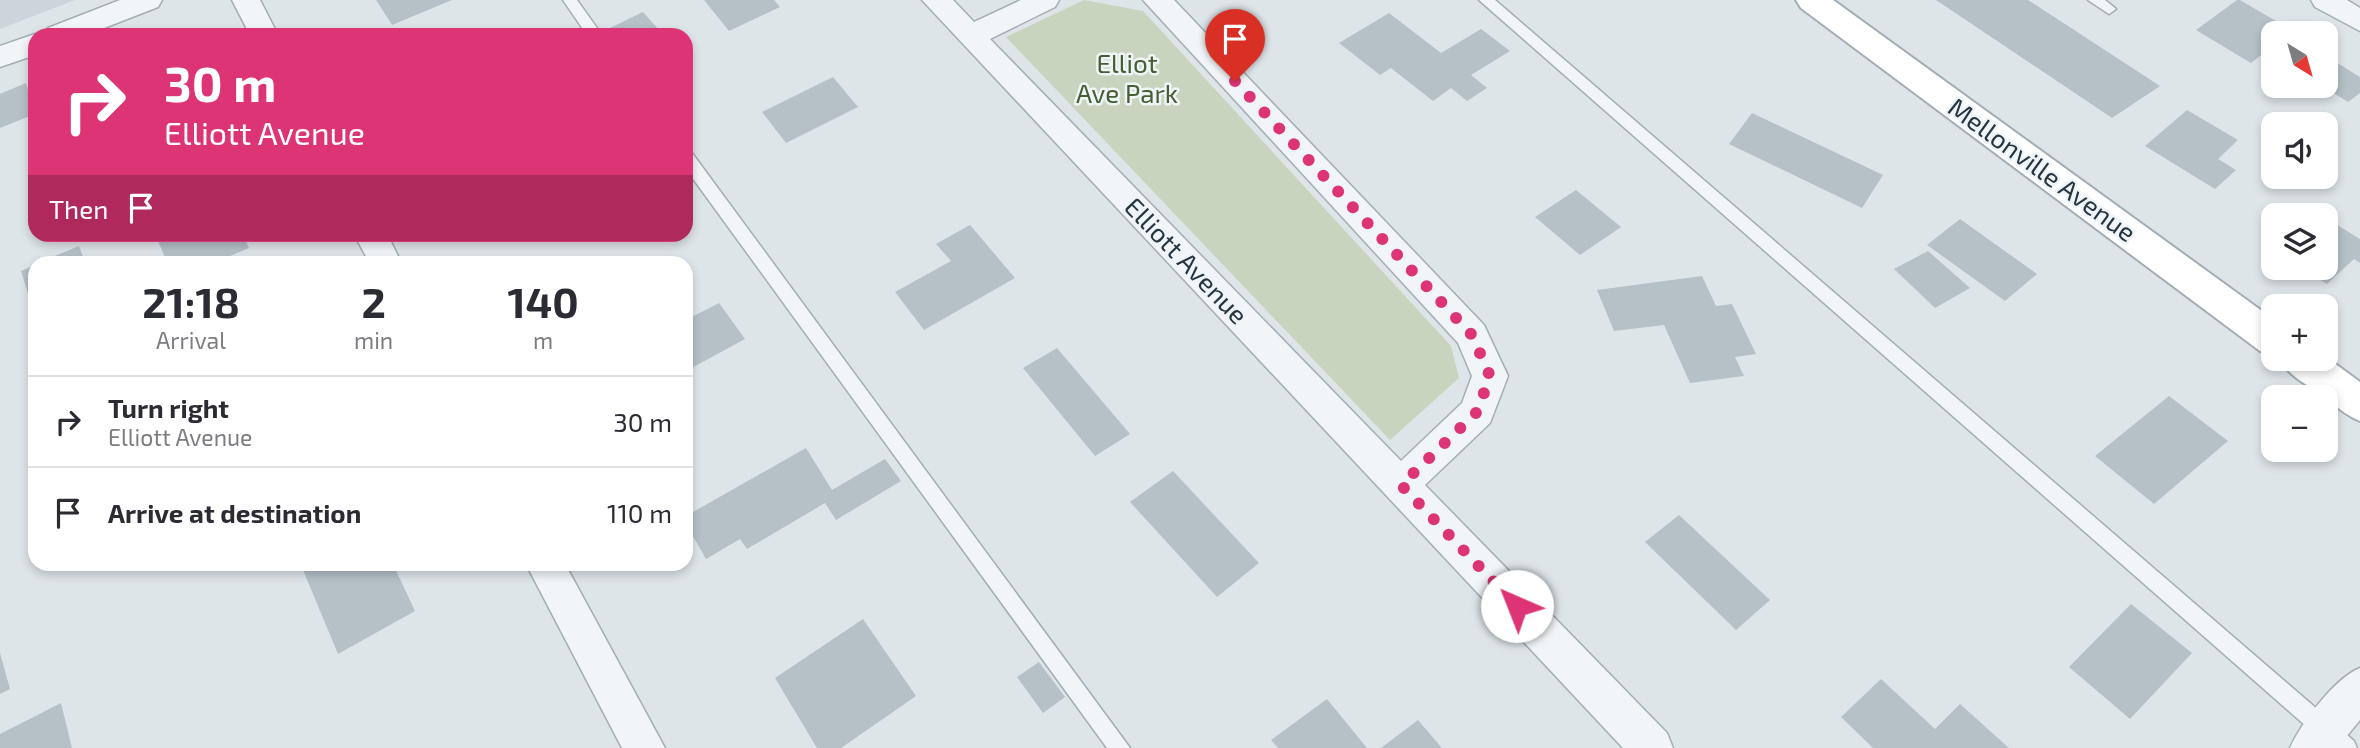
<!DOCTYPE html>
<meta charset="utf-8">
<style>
body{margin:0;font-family:"Exo 2",sans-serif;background:#f7f7f7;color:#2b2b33;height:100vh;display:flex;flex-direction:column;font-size:26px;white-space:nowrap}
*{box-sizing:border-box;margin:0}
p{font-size:23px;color:#7c7c81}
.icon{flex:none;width:38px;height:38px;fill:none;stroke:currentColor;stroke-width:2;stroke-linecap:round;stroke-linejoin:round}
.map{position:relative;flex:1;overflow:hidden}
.drawer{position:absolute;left:28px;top:256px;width:665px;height:315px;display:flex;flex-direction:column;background:#fff;border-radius:21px;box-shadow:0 4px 10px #0003}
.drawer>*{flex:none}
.banner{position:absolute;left:28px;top:28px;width:665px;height:214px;border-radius:21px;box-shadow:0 4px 10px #0003;background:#dd3475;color:#fff;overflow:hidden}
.needle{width:46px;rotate:143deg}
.fabs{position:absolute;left:2261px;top:21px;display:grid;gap:14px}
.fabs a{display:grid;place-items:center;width:77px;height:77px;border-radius:14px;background:#fff;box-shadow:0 4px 10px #0003;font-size:35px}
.pin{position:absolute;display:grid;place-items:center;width:60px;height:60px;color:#fff;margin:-72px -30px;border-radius:50% 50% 50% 0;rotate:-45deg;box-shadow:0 0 7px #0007}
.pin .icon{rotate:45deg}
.me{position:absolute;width:77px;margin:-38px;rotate:316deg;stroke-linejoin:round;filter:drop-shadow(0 0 5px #0008)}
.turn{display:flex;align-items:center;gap:24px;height:147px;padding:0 21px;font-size:32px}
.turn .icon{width:91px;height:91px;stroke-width:2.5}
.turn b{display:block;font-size:49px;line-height:60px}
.then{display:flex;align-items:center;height:66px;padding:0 21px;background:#0003;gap:14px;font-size:26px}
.eta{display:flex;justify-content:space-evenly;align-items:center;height:119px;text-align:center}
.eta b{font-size:42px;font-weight:700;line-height:49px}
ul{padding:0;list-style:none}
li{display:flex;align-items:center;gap:21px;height:91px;padding:0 21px;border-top:2px solid #e1e1e2}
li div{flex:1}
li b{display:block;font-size:26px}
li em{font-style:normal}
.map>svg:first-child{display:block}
</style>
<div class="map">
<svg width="2360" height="748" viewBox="0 0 2360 748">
<rect width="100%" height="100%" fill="#dee5e9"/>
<path fill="#ccd5dc" d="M0 0H75L0 29Z"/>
<path fill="#c9d4be" d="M1084 0 1143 11 1451 346 1459 378 1390 440 1006 37Z"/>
<path fill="#b5c0c7" d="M376 0H452L392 25Z
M704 0H774L780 7 729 31Z
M1936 0H2028L2160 86 2112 118Z
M2237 0H2240L2293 31 2273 33V46L2251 63 2196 30Z
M643 12 659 30 649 35H615L610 28Z
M1389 13 1441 53 1481 29 1510 51 1471 75 1487 88 1467 101 1451 88 1433 101 1391 68 1380 75 1339 43Z
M2326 56 2360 77V93L2348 102 2322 86H2326Z
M833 77 858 107 786 143 762 112Z
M26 83 35 114 0 128V94Z
M2187 110 2238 140 2218 159 2236 170 2215 189 2145 146Z
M1752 113 1883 175 1862 208 1729 144Z
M1576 190 1621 227 1580 255 1535 217Z
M2304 205 2321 215H2293Z
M2326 218 2360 239V263L2354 259 2327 284 2301 268H2326Z
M1960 219 2037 274 2005 301 1927 245Z
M970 225 1015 278 924 330 895 292 951 261 936 244Z
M155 234H243L249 248 216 262H167Z
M79 246 85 262H40Z
M1928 251 1970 288 1935 308 1894 269Z
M35 265V305L32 306 21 271Z
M1702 276 1716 306 1732 304 1756 354 1735 357 1744 376 1690 383 1664 325 1614 331 1597 290Z
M719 303 745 339 686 371V320Z
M1057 348 1130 434 1095 456 1023 368Z
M2169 396 2228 441 2154 504 2095 456Z
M806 448 832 490 885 459 901 481 836 520 825 503 747 549 740 539 706 559 686 524V516Z
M1173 471 1259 563 1217 597 1130 502Z
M1679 515 1770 600 1736 630 1645 542Z
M314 564H393L415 611 338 654 303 570Z
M2131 604 2192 653 2130 719 2069 667Z
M863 619 916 696 841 748H817L775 678Z
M0 653 10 689 0 694Z
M1039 662 1065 697 1043 713 1017 677Z
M1881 679 1935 729 1960 704 2009 748H1873L1841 717Z
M1327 699 1367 748H1278L1271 740Z
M61 703 72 748H0V734Z
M1418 720 1442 748H1381Z"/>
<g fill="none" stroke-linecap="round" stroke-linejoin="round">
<defs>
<path id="lane" d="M563 0H577L602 35H587Z
M1479 0H1495L2354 741 2357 748H2331Z
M2088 0H2105L2116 9 2109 14Z
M686 151 692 153 1130 748H1107L686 169Z"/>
<path id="street" d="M120 0H162L158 7 86 35H44L48 28Z
M232 0H260L278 35H250Z
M922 0H953L974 22 1021 0H1059L1055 7 990 39 1401 461 1462 403 1472 376 1458 343 1143 0H1174L1484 325 1508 376 1490 423 1425 485 1667 733 1673 748H1623Z
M2311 0H2347L2360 8V31L2315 7Z
M35 34 39 35H35V55L0 67V46Z
M354 234H387L401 262H369Z
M526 564H565L665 748H622Z
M2360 668V720L2337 748H2290C2301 723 2335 678 2360 668Z"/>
<path id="secondary" d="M1796 0H1833L2273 319V356L2260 351 1801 8Z
M2326 357 2360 382V421C2345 415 2335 405 2325 397 2309 385 2290 378 2280 359Z"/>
</defs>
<use href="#lane" stroke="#a3adb4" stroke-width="3"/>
<use href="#street" stroke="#a3adb4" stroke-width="3"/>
<use href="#secondary" stroke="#a3adb4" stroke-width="4"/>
<use href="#lane" fill="#f1f5f7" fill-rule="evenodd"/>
<use href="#street" fill="#f1f5f7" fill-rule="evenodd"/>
<use href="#secondary" fill="#fff" fill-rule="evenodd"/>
</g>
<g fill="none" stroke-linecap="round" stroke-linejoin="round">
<path stroke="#dd3475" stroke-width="12" stroke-dasharray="0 21.6" d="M1235 81 1472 335 1490 376 1477 412 1401 485 1517 606"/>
</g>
<g text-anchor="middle" stroke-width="5" stroke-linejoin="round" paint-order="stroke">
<g font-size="26" fill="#455f31" stroke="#eef4f7">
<text x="1127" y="73">Elliot<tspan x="1127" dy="30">Ave Park</tspan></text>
</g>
<g font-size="26" fill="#253642" stroke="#eef4f7">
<text transform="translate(2042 170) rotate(36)" y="9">Mellonville Avenue</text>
<text transform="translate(1186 261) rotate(46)" y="9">Elliott Avenue</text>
</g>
</g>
</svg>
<div class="fabs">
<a><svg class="needle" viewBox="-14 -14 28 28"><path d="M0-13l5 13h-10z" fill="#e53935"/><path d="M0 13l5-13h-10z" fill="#7c7c81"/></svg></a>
<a><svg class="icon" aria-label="sound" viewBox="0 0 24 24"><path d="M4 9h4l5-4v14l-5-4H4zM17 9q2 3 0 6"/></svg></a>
<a><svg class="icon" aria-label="layers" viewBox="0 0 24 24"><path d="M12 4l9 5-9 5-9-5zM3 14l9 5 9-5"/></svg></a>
<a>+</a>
<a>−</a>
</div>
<div class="pin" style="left:1235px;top:81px;background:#d93025"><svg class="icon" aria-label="arrive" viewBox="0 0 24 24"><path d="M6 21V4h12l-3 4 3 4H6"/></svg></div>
<svg class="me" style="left:1517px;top:606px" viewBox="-20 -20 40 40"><circle r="19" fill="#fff"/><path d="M0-13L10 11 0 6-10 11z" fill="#dd3475"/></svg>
<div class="banner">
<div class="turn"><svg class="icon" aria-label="right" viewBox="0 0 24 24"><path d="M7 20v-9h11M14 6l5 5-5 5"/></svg><div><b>30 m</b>Elliott Avenue</div></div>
<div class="then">Then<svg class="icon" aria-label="arrive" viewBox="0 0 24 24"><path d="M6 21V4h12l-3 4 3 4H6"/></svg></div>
</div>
<section class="drawer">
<div class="eta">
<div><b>21:18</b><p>Arrival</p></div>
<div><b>2</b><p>min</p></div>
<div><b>140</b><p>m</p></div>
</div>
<ul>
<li><svg class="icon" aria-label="right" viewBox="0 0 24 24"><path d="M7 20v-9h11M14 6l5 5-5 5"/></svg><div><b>Turn right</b><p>Elliott Avenue</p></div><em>30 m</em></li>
<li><svg class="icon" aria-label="arrive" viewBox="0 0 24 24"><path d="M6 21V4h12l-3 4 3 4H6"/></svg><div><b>Arrive at destination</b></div><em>110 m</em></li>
</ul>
</section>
</div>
